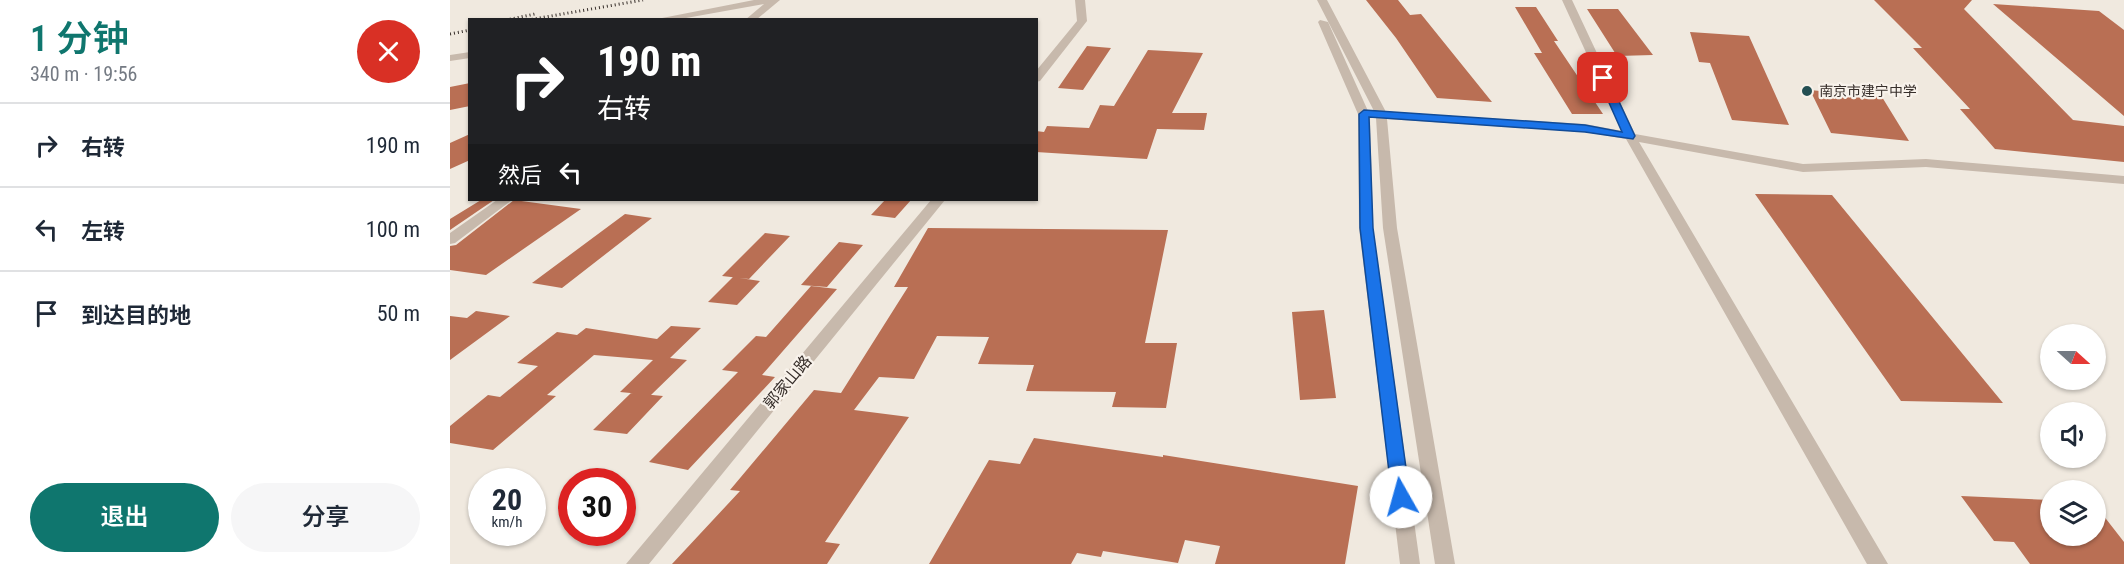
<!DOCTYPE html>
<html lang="zh">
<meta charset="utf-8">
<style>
body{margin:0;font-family:"Roboto Condensed","Noto Sans SC",sans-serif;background:#f6f6f7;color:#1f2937;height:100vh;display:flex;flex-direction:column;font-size:22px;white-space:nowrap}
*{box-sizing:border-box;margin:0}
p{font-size:20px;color:#747a83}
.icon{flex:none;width:33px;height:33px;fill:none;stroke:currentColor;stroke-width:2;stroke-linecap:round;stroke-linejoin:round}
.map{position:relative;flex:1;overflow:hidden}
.details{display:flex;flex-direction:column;background:#fff;width:450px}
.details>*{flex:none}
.guide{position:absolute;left:18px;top:18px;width:570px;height:183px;border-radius:0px;box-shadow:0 2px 4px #0004;background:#202124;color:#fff;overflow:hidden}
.needle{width:39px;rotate:111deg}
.tools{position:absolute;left:1590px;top:324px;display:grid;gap:12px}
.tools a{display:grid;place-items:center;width:66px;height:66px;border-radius:50%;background:#fff;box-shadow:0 2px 4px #0004;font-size:30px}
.speed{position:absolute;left:18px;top:468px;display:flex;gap:12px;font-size:30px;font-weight:700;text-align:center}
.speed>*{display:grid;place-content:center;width:78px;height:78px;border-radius:50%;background:#fff;box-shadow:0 2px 4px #0004;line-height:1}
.speed small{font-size:15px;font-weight:400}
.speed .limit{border:9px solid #d22;background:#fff;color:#111}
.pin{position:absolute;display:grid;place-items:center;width:51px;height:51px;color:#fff;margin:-26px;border-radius:12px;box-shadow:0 3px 9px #0006}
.me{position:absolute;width:66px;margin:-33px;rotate:353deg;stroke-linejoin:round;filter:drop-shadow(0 0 4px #0008)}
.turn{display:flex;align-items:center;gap:21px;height:126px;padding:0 30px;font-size:27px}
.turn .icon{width:78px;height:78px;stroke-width:2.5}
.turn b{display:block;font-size:42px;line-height:51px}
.then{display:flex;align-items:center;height:57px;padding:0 30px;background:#0003;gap:12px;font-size:22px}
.round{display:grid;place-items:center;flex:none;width:63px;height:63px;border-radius:32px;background:#f6f6f7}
.headline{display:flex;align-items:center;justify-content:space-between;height:102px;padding:0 30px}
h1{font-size:36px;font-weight:600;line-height:45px;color:#0f766e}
.button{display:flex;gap:12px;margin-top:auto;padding:12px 30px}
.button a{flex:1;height:69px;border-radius:36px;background:#0f766e;color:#fff;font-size:24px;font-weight:600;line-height:69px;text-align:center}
.button a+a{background:#f6f6f7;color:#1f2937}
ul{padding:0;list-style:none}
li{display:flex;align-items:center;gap:18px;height:84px;padding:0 30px;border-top:2px solid #e0e1e3}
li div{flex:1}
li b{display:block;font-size:22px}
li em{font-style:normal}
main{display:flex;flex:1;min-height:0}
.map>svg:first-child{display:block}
</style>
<main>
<section class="details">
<div class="headline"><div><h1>1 分钟</h1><p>340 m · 19:56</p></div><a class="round" style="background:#d93025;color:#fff"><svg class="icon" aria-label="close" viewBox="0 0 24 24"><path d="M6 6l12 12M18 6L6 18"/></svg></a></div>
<ul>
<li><svg class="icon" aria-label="right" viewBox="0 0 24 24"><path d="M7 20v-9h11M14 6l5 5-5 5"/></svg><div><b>右转</b></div><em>190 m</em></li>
<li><svg class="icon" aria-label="left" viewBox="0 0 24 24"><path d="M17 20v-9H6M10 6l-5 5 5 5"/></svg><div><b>左转</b></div><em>100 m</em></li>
<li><svg class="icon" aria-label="arrive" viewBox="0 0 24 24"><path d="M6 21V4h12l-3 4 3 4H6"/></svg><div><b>到达目的地</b></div><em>50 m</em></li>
</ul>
<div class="button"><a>退出</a><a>分享</a></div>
</section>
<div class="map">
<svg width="1674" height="564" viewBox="0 0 1674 564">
<rect width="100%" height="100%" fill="#f0e9df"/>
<path fill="#b96f54" d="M916 0H948L960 15 971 14 1042 102 987 98 946 38Z
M1424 0H1522L1514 9 1623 120 1674 126V162L1545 149 1510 109H1520L1463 48H1472Z
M1543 4 1649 11 1674 30V116Z
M1065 7H1086L1108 41H1104L1153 114H1122L1084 53H1092Z
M1137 9H1168L1203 55 1167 56Z
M1240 32 1299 36 1339 125 1282 120 1260 63 1249 62Z
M637 46 661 48 633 90 608 88Z
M698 50 753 53 722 113H757L754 130 707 129 697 159 586 152V131L594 132 597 126 639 128 650 105 664 106Z
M20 83V106L0 110V87Z
M1360 90 1432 97 1459 141 1381 133Z
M20 134V160L0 169V143Z
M1305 194 1382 195 1553 403 1451 401Z
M31 200H44L0 230V219Z
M64 200 131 209 36 275 0 270V246L6 245Z
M435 200H461L445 218 421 215Z
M175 214 202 218 112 288 82 283Z
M478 228 718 230 695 343H727L716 408 662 407 666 392 576 391 584 365 528 364 539 337 487 336 464 379 429 377 404 410 459 417 375 542 390 544 377 564H222L290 491 280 490 364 390 391 393 458 287H444Z
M315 233 340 236 299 279 272 276Z
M389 242 413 245 377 287 351 285Z
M283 277 310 281 287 305 258 302Z
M361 286 387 289 312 375 325 377 238 470 199 462 288 372 272 370 306 336 316 337Z
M874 310 886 398 850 400 842 312Z
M26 311 60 316 0 360V316L17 318Z
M221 326 251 328 220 358 237 360 201 395 170 392 203 360 144 355 97 395 106 396 43 450 0 443V426L38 395 50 397 88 366 67 363 107 332 127 335 136 328 207 339Z
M181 393 213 396 177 434 143 430Z
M584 438 713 457V455L908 486 895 564H765L770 546 735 540 728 563 653 551 651 557 627 553 621 564H479L539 460 570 464Z
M1511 496 1600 500V536H1646V506L1674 542V564H1580L1564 542 1544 541Z"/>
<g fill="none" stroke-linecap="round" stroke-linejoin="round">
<path fill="#c7b9ac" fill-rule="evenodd" d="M304 0H330L306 20H295L314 4 225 20H202Z
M625 0H635L637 21 590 81 586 82V71L627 21Z
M867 0H877L936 112 1135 124 1172 131 1112 0H1122L1185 134 1353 164 1476 159 1674 176V184L1476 167 1353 172 1189 142 1438 564H1417L1176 139 1135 132 937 119 947 228 1005 564H985L933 228 926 118H920L923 228 970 564H950L909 228 908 114 868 22 870 20 878 22 918 111H924Z
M20 52V58L0 61V55Z
M47 200H62L5 243 0 244V233Z
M481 200H495L199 564H176Z"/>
<path stroke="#362e2a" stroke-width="3" stroke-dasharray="1 3" stroke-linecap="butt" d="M56 20 85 14
M78 20 193 0
M0 34 20 30"/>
</g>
<path fill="#1a73e8" stroke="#114b97" stroke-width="1.5" d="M1153 75 1158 78 1185 136 1183 139 1135 132 919 117 923 228 960 497 957 502 951 504 945 502 942 497 910 228 909 114 914 110 1135 125 1172 132 1148 78Z"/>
<circle fill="#244f53" stroke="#f8f2eb" stroke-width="2" cx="1357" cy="91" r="6"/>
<g text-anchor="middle" stroke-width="4.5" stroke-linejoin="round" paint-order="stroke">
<g font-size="14" fill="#362e2a" stroke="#f8f2eb" text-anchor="start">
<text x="1369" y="96">南京市建宁中学</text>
</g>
<g font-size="16" fill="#362e2a" stroke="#f8f2eb">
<text transform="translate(337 382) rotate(-50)" y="6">郭家山路</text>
</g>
</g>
</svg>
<div class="tools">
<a><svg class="needle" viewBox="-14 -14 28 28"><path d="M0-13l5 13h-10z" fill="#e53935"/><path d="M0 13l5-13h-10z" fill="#747a83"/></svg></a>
<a><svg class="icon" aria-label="sound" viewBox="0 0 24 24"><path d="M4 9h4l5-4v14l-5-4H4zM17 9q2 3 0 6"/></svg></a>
<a><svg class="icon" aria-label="layers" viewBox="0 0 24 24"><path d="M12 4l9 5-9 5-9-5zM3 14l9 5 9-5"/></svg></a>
</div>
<div class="speed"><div>20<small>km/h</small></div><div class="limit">30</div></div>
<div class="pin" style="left:1153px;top:78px;background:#d93025"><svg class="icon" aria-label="arrive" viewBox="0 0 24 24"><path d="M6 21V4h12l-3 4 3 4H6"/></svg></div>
<svg class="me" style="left:951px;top:497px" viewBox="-20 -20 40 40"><circle r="19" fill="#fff"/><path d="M0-13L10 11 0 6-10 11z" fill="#1a73e8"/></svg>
<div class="guide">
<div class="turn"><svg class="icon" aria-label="right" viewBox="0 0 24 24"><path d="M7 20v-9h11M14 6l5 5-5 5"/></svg><div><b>190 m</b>右转</div></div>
<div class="then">然后<svg class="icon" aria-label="left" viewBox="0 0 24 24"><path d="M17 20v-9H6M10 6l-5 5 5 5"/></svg></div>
</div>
</div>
</main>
